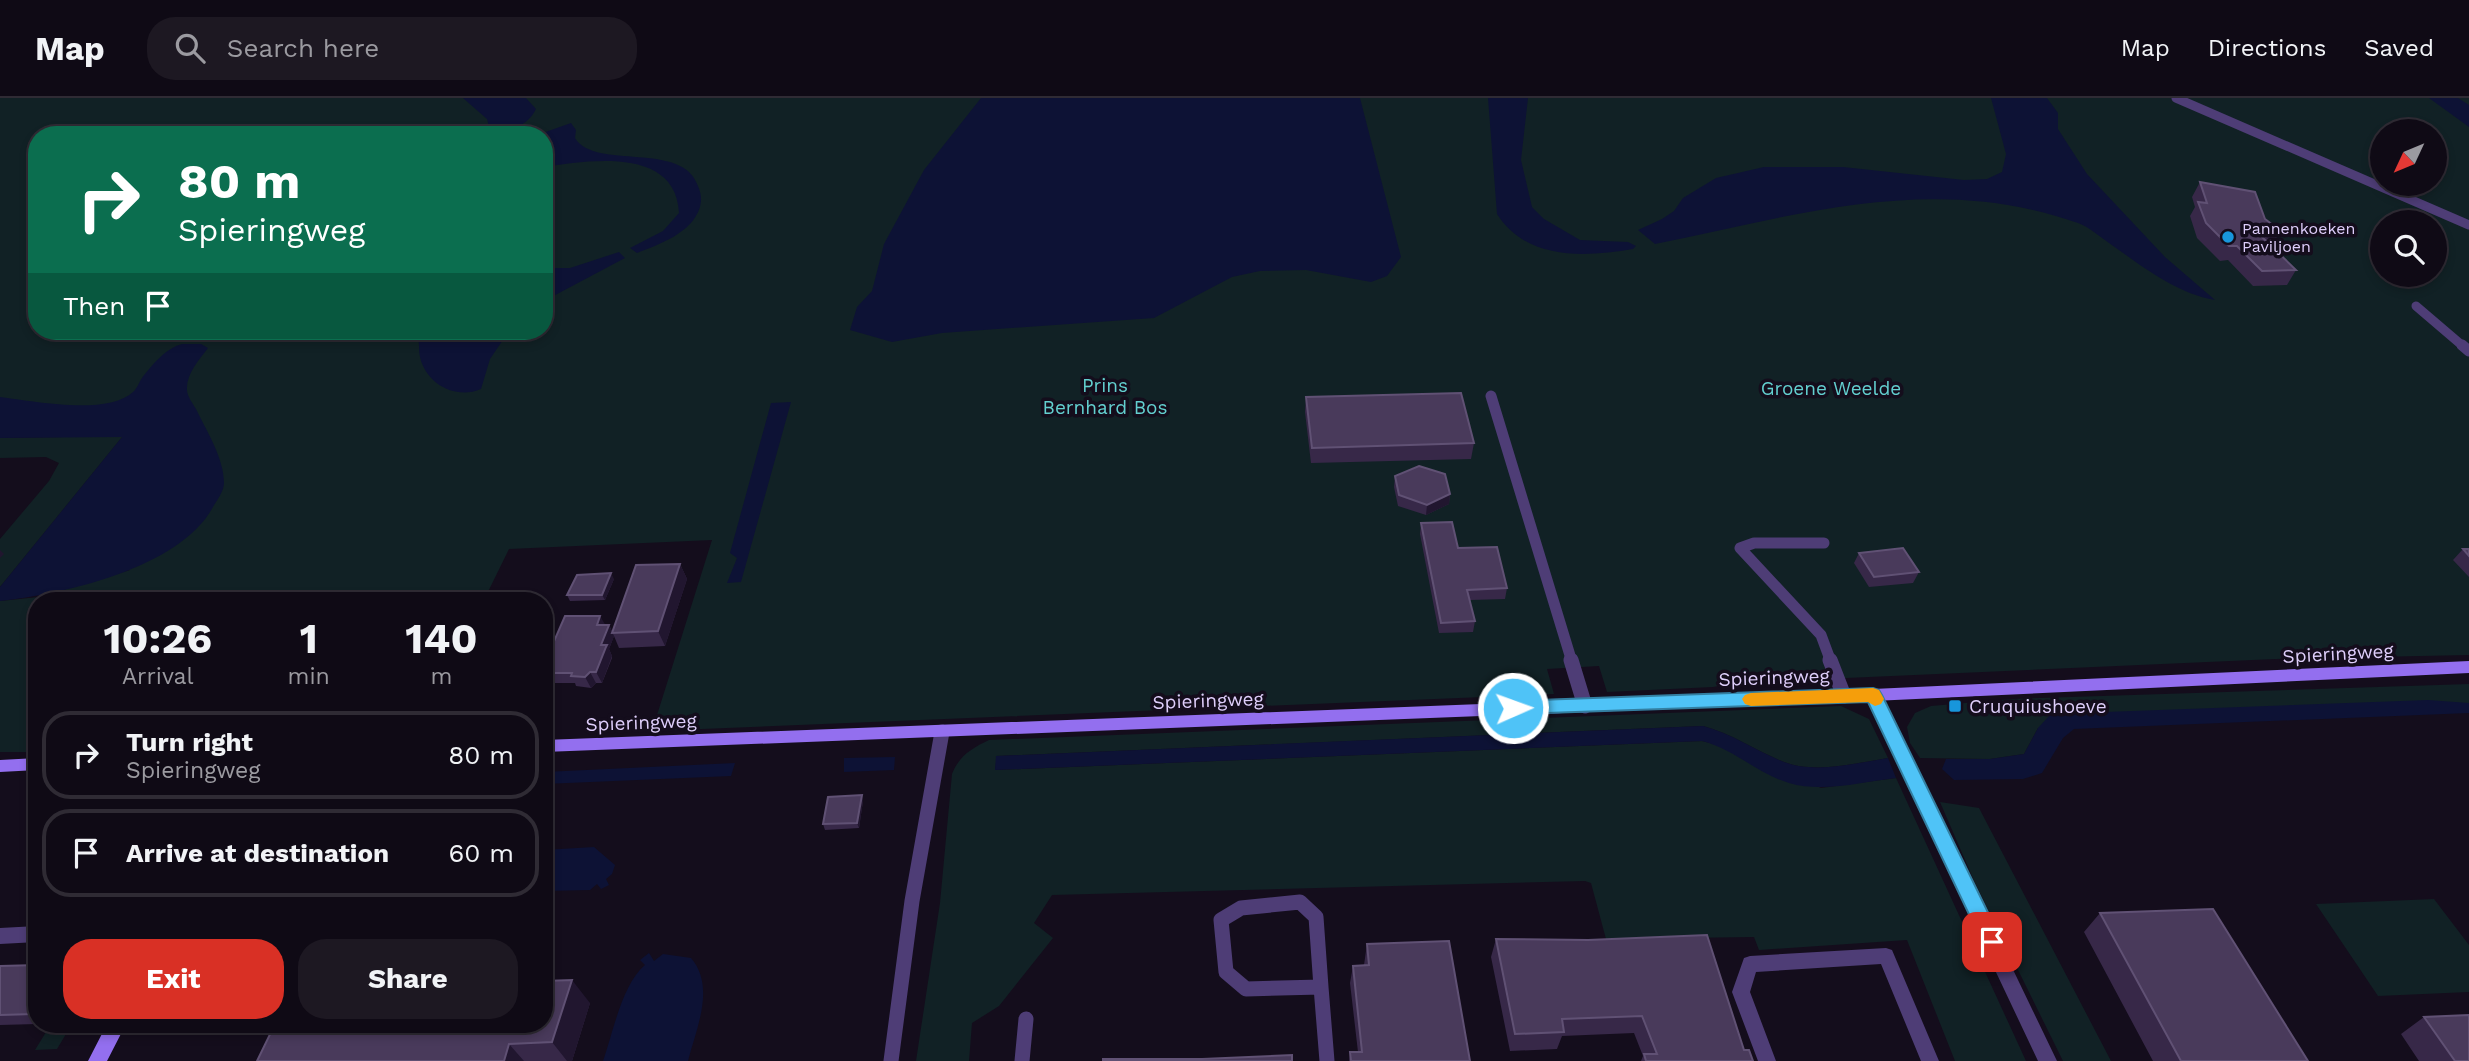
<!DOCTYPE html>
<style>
body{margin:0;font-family:"Work Sans",sans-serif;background:#1d1822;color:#f1f3f6;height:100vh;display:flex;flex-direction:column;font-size:26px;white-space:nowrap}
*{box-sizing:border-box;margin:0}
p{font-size:23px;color:#9b9aa0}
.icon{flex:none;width:38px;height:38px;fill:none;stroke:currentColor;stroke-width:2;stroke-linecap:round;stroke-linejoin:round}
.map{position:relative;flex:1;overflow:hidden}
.panel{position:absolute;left:28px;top:494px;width:525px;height:441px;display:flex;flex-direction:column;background:#0f0a15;border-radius:28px;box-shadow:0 4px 10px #0003,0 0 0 2px #2f2b34}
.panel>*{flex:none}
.banner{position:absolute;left:28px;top:28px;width:525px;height:214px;border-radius:28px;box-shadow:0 4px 10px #0003,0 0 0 2px #2f2b34;background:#0b6e4f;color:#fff;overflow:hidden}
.needle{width:46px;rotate:226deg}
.fabs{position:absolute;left:2370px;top:21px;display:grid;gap:14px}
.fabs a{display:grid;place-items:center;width:77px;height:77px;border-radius:50%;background:#0f0a15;box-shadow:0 4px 10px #0003,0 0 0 2px #2f2b34;font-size:35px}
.pin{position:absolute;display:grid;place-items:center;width:60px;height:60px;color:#fff;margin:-30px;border-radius:14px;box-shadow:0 4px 10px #0006}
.me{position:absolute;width:77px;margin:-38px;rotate:88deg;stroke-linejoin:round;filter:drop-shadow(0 0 5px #0008)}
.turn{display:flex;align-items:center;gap:24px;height:147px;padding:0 35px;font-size:32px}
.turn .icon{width:91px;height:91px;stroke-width:2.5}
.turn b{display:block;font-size:49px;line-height:60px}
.then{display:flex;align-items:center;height:66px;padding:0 35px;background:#0003;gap:14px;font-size:26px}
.eta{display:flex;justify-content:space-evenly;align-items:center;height:119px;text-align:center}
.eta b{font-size:42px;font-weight:700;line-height:49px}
.action{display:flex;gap:14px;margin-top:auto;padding:14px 35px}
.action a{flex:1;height:80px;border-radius:28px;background:#d93025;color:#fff;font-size:28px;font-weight:700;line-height:80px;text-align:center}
.action a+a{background:#1d1822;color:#f1f3f6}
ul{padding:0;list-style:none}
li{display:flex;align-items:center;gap:21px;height:88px;margin:0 14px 10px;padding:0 21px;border:4px solid #2f2b34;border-radius:28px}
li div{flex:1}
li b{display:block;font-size:26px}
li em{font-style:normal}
header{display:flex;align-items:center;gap:42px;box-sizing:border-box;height:98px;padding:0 35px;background:#0f0a15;border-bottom:2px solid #2f2b34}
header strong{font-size:33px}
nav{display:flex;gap:38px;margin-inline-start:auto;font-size:24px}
.search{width:490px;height:63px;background:#1d1822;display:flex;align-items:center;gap:18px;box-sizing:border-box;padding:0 24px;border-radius:28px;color:#9b9aa0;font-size:26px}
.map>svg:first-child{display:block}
</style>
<header>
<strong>Map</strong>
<div class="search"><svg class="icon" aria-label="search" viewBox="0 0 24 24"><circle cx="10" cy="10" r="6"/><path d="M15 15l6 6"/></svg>Search here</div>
<nav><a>Map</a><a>Directions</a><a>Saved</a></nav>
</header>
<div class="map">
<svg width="2469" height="963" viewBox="0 0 2469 963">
<rect width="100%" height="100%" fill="#140d1c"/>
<path fill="#112125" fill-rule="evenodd" d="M0 0H2469V557L2275 561 1735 585 1713 589 1607 594 1599 568 1547 571 1554 596 652 633 712 442 509 451 484 502H37V654H0V503L39 499 130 472 102 459 143 318 0 322ZM2382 33H2434V86H2382ZM37 37H544V233H37ZM2382 124H2434V177H2382Z
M123 338 0 489V441L49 383 59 365 46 359 0 360V340Z
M2469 586V605L2038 630 2024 656 1990 661 1920 660 1910 645 1907 629 1915 615 1931 608 2012 601Z
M1841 608 1869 621 1888 660C1856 665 1815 676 1784 664 1756 653 1733 636 1703 628L997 658 995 672 1702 643 1722 648 1821 690 1896 680 2026 963H1955L1907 842 1759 852 1754 839 1606 841 1591 785 1585 783 1052 797 1034 825 1053 840 999 908 972 925 969 963H916L940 805 952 676C959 658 972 650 989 642Z
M1940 704 1979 710 2111 963H2063L1975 785Z
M2434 801 2469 847V894L2378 898 2316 806Z
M51 926H72L57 951 35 952Z"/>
<path fill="#0d1235" d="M463 0H526L536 11C528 28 507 36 490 32L487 21Z
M981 0H1360L1401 159 1387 178 1371 184 1306 172 1260 173 1232 179 1154 220 942 235 892 244 850 232 857 209 872 193 884 146 924 72Z
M1488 0H1528L1521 62 1532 109 1544 121 1580 142 1628 144 1636 148 1633 151C1585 159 1527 163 1497 116Z
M1991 0H2047L2058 15V31L2087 76 2165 159 2215 202C2175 195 2142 168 2109 145 2099 138 2089 129 2078 125 1934 74 1798 117 1655 146L1638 132 1662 121 1674 113 1683 100 1716 80 1764 69H1843L1964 82 1987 81 2002 74 2006 56Z
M2429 0H2458L2469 7V29Z
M571 25 576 32 575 40C595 73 683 42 698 88 701 96 702 100 700 109 692 135 660 146 637 155L630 150 663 133 679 115C676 49 590 62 544 69V37H537Z
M619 154 625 160 544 203V170H570Z
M414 233H509L490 261 481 291C456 302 426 286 420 259 418 250 421 240 414 233Z
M182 246H201L208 250C199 262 186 276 187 292 187 298 193 306 196 311 207 334 224 360 224 385 224 393 217 402 213 409 180 470 64 496 0 503V489L122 339 0 340V299C33 303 107 318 133 294 137 291 139 284 142 280 152 267 166 250 182 246Z
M791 304 741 484 727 485 737 460 730 455 771 305Z
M2428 602 2469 605V615L2074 631 2063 640 2042 675 2023 681 1954 682 1942 671 1946 661H1990L2024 656 2038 630 2051 616Z
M1703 628C1733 636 1756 653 1784 664 1815 676 1856 665 1888 660L1896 680C1862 684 1823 695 1789 685 1758 676 1734 651 1702 643L995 672 996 658Z
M895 659 894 672 844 674V660Z
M735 665 731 678 544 686V674Z
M594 749 615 767 612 776 606 781 609 787 601 791 597 786 590 792 544 793V752Z
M649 855 654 863 663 856 691 860C716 889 696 931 688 963H603C613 935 622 886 645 867L640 862Z"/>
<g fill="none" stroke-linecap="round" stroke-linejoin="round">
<path stroke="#4e3d76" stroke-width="9" d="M2176 0 2469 127
M2416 208 2464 249"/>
<path stroke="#4e3d76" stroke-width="11" d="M2462 247 2469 253
M1491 298 1572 564
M1824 445H1754L1740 450 1821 537 1831 564"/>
<path stroke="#4e3d76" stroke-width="15" d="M1571 562 1585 608
M1830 562 1844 598
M1300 804 1316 819 1321 889 1246 891 1226 874 1221 822 1241 810Z
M1321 889 1327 963
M891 963 912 803 942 634
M1022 963 1026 921"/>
<path fill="#4e3d76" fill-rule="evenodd" d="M1873 591 1878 593 1881 597 2057 963H2038L1865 597 1868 593Z
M37 828V844L0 846V830Z
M1886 850 1892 852 1939 963H1921L1881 866 1756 874 1750 894 1776 963H1758L1732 894 1744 860 1750 858Z"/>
<path fill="#936fef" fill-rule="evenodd" d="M2469 563V575L1873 603 544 654V642L1873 591Z
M37 660V672L0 674V662Z
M107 926H126L107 963H88Z"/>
</g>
<path fill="#372848" d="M2200 84 2265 121 2281 133 2271 148 2296 172 2287 187 2253 188 2228 162 2220 163 2197 140 2190 118 2195 109 2192 99Z
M1306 299 1474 345 1471 361 1311 365 1305 314Z
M1395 378 1450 396 1449 406 1426 417 1398 408 1394 389Z
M1421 425 1458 450 1507 490 1505 501 1470 502 1475 523 1473 534 1439 535 1420 436Z
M2463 451H2469V479L2453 462Z
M1859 455 1919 474 1913 485 1869 489 1854 465Z
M680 466 687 481 665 548 619 550 614 538 609 551 612 558V560L602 585H596L591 590 576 588 575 585H544V548H552L605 527H609L612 533Z
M614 481 605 502 570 503 567 497Z
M863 703 859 730 825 732 823 726Z
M2100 815 2308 963H2153L2084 834Z
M1496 841 1744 952 1753 963H1641L1643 958 1634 935 1562 938 1557 951 1510 953 1491 859Z
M1367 846 1470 963H1349L1350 954H1358L1350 885 1353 868 1364 867Z
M37 867V926L0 927V868Z
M590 905 572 963H257Z
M2424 919 2469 963H2419L2401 936Z"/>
<path fill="#21162f" d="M1450 396 1449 406 1426 417 1427 407Z
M0 452 4 456 0 460Z
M680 466 687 481 665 548 658 533Z
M611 475 614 481 605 502 602 497Z
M600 518 606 528 597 527Z
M609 527 614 538 609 551 612 558 602 585 596 574 601 547Z
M590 574 596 585 591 590 585 579Z
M862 697 863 703 859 730 857 725Z
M572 882 590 905 572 963H567L552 944Z
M509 946 524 963H504Z"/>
<path fill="#493a5b" stroke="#605174" stroke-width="2" d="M2200 84 2255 94 2265 121 2281 133 2274 132 2277 137 2261 138 2296 172 2262 173 2237 148H2229L2206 125 2198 104 2207 105Z
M1461 295 1474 345 1312 350 1306 299Z
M1419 368 1445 376 1450 396 1427 407 1399 397 1395 378Z
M1452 424 1458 450 1497 449 1507 490 1467 492 1475 523 1441 525 1421 425Z
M1903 450 1919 474 1874 479 1859 455Z
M2463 451H2469V458Z
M680 466 658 533 612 535 636 467Z
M611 475 602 497H567L577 477Z
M565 518H600L597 527H609L601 547H607L606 549 596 574H590L585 579 571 578 572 575H544V548H552Z
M862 697 857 725 823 726 828 699Z
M2213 811 2308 963H2181L2100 815Z
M1707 837 1744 952H1749L1753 963H1646L1644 956H1657L1642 918 1562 921 1564 934 1515 936 1496 841 1588 842Z
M1449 843 1470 963H1351L1350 954H1362L1353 868 1369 867 1367 846Z
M37 867V912L34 916 0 917V868Z
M572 882 552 944 509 946 504 963H257L275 926H544V883Z
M2469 917V963H2455L2424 919Z
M1292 957V963H1103V961H1202Z"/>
<path fill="#4fc3f7" stroke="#337fa1" stroke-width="2" d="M1873 590 1879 592 1882 597 1999 837 2002 844 1999 850 1992 853 1985 850 1868 604 1513 616 1507 614 1504 610 1507 605 1513 603Z"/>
<path fill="#f59e0b" d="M1873 590 1879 592 1884 601 1881 606 1875 608 1868 604 1751 608 1745 606 1742 601 1745 597 1751 595Z"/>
<g fill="#1896db" stroke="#140d1c" stroke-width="2.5">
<circle cx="2228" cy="139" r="7"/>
<rect x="1948" y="601" width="14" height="14" rx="3.5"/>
</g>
<g text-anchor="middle" stroke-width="7" stroke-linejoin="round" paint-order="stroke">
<g font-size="16" fill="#decefa" stroke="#140d1c" text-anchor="start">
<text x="2242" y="136">Pannenkoeken<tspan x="2242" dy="18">Paviljoen</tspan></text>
</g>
<g font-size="19" fill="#63d0d0" stroke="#140d1c">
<text x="1105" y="294">Prins<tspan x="1105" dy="22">Bernhard Bos</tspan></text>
<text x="1831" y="297">Groene Weelde</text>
</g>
<g font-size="19" fill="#decefa" stroke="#140d1c">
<text transform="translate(2338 555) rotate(-3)" y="7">Spieringweg</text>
<text transform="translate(1774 579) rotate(-2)" y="7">Spieringweg</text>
<text transform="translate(1208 602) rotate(-2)" y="7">Spieringweg</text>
<text transform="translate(641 624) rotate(-2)" y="7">Spieringweg</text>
</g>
<g font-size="19" fill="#decefa" stroke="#140d1c" text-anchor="start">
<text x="1969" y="615">Cruquiushoeve</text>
</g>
</g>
</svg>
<div class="fabs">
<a><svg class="needle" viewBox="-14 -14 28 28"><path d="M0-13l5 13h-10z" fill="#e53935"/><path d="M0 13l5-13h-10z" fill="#9b9aa0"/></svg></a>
<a><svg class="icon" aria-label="search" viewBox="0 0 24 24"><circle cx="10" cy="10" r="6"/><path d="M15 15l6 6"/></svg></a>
</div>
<div class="pin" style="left:1992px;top:844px;background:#d93025"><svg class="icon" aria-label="arrive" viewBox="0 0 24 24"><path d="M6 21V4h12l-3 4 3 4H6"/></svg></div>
<svg class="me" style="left:1513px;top:610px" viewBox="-20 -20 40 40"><circle r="17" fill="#4fc3f7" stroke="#fff" stroke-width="3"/><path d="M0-11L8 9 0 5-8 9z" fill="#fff"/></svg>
<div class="banner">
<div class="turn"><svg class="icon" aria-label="right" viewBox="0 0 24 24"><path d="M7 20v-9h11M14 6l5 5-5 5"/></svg><div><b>80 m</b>Spieringweg</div></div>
<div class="then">Then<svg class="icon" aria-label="arrive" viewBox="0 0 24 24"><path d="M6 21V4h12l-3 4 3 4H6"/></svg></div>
</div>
<section class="panel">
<div class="eta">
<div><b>10:26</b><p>Arrival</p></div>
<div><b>1</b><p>min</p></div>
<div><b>140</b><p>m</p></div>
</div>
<ul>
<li><svg class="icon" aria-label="right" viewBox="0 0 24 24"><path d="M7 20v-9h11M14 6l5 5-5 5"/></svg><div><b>Turn right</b><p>Spieringweg</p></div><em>80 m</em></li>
<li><svg class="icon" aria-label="arrive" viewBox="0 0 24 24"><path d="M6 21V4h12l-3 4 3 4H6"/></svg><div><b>Arrive at destination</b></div><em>60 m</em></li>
</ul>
<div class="action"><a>Exit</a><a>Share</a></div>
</section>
</div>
